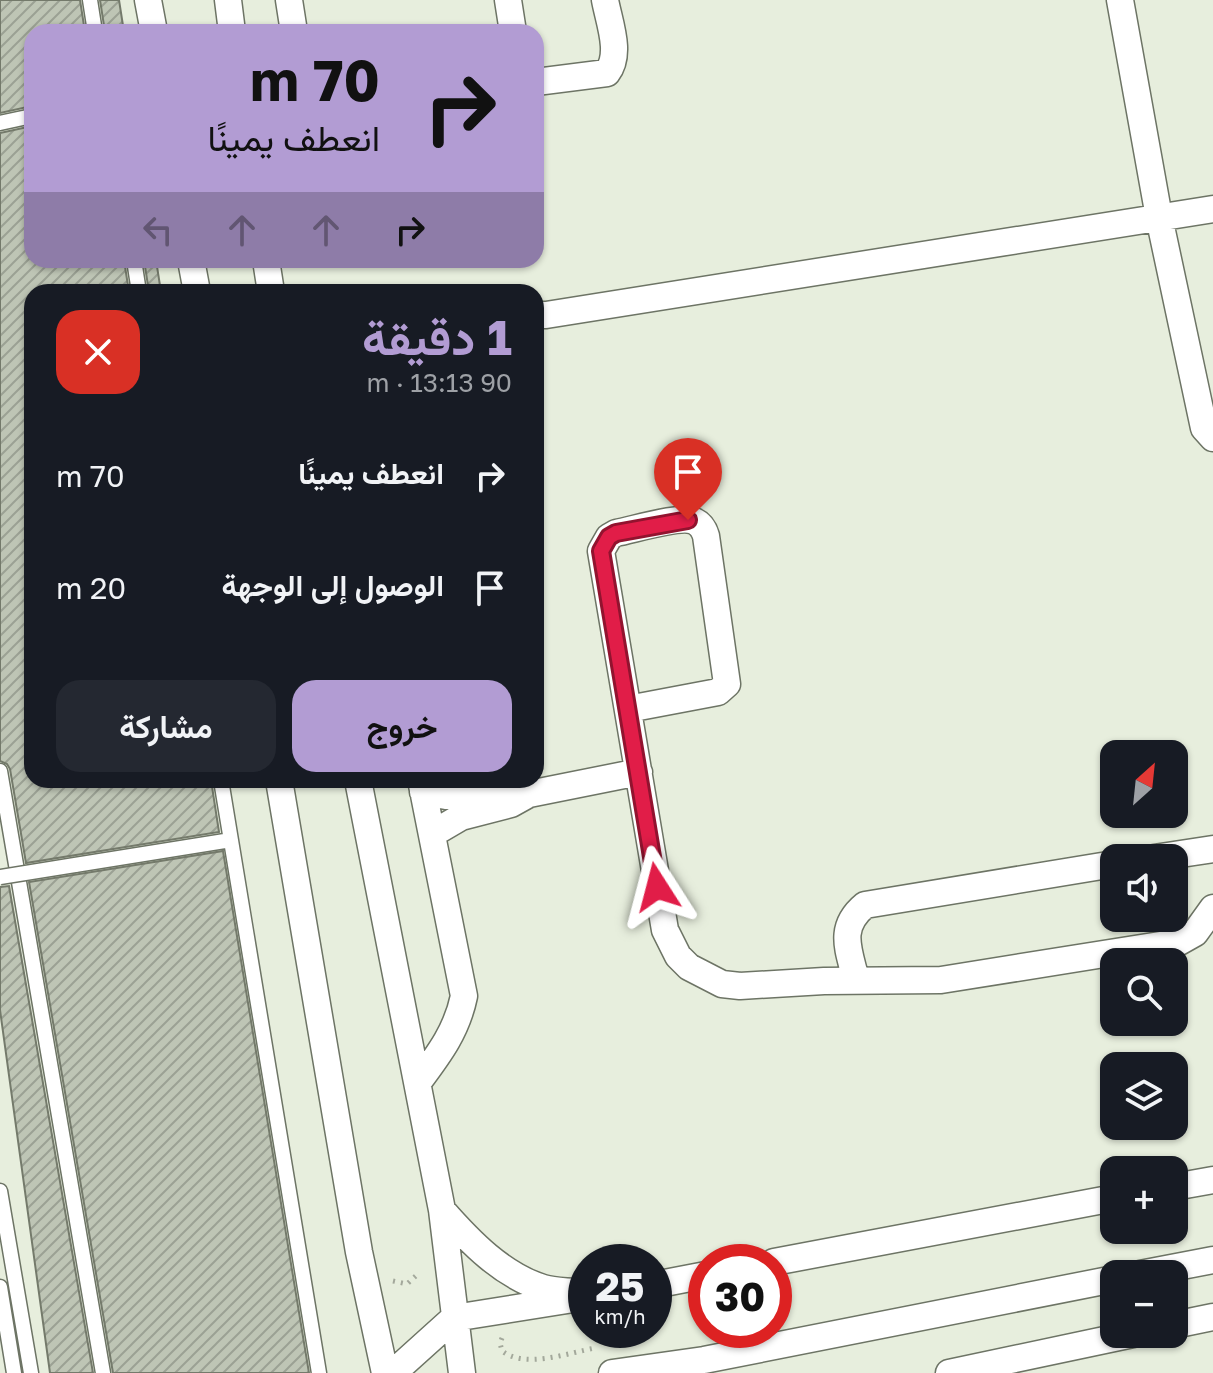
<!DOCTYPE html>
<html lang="ar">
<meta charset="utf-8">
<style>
body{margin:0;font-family:"Golos Text",Vazirmatn,sans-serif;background:#242831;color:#f1f3f6;direction:rtl;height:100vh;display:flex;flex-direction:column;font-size:30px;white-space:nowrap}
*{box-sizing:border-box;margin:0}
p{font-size:26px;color:#9ea1a6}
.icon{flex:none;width:44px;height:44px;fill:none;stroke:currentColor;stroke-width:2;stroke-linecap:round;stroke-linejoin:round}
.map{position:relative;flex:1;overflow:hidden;direction:ltr}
.drawer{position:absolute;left:24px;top:284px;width:520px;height:504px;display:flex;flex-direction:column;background:#171b24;border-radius:24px;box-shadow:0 2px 6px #0004;direction:rtl}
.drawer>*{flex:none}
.hud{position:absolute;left:24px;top:24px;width:520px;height:244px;border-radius:24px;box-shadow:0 2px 6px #0004;direction:rtl;background:#b29cd3;color:#111;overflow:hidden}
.needle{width:52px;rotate:27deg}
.buttons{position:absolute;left:1100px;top:740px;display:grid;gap:16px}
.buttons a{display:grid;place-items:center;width:88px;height:88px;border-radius:16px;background:#171b24;box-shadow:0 2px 6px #0004;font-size:40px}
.speed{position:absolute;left:568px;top:1244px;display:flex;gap:16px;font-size:40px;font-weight:700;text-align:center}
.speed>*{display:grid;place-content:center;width:104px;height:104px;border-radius:50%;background:#171b24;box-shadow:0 2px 6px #0004;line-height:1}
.speed small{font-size:20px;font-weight:400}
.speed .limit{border:12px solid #d22;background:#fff;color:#111}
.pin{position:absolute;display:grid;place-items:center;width:68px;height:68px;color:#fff;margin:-82px -34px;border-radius:50% 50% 50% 0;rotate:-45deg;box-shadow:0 0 8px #0007}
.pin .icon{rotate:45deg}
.me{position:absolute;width:88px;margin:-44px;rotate:351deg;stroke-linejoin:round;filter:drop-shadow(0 0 6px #0008)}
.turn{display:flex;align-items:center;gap:28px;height:168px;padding:0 32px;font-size:36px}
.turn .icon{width:104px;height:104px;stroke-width:2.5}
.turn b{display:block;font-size:56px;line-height:68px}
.lanes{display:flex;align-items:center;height:76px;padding:0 32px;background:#0003;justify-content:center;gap:40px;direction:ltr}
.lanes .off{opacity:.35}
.round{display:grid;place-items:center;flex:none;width:84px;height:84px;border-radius:24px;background:#242831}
.headline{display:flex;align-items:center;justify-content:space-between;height:136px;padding:0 32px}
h1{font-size:48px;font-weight:700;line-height:60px;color:#b29cd3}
.cta{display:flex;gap:16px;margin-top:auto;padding:16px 32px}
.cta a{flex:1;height:92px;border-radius:24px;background:#b29cd3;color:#111;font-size:32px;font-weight:700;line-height:92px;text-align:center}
.cta a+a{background:#242831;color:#f1f3f6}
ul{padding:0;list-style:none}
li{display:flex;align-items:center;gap:24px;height:112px;padding:0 32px}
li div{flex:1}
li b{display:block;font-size:30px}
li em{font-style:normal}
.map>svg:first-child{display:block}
</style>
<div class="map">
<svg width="1213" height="1373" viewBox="0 0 1213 1373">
<defs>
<pattern id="building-hatch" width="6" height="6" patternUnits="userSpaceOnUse" patternTransform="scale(2)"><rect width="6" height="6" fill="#bec5b5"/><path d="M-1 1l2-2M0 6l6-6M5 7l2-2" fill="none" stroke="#9ba194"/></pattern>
</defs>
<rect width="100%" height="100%" fill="#e7eedd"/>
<path fill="url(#building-hatch)" stroke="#747a6b" stroke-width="2" d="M0 0H80L85 32H32V106L0 113Z
M100 0H119L124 32H105Z
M32 126V260H124L129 292H32V780H211L219 832 26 863 10 769 7 764 0 761V133Z
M144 260H156L161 292H149Z
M223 851 309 1373H113L29 882Z
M9 886 93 1373H50L0 1010V887Z"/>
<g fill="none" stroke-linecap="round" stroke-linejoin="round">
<defs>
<path id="lane" d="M90 0 95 32
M0 123 32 116
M134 260 139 292
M0 771 103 1373
M221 780 319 1373
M75 865 231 840
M0 1191 31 1373
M0 1287 14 1373"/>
<path id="street" d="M148 0 154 32
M228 0 232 32
M289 0 294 32
M508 0 513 32
M1120 0 1159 217 1204 428 1213 438
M536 82 607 73C622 54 609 22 605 0
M191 260 197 292
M266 260 271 292
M536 315H546L1213 209
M628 709 718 692 727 684 706 536C704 529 701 524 694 521 680 515 633 530 616 533L609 537 601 551 665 930 678 956 689 967 722 984 740 986 824 981 941 980 1179 942 1195 933 1213 908
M279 780 359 1252 385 1373
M358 780 442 1210 462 1373
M423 792 446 796 510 790
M432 834 461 817 511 804 529 794 639 772
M1154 858 1213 849
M856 980C849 950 837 928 865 905L1114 864
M419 1081C440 1053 457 1030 464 996L421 780
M1174 1187 1213 1180
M442 1210C470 1242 502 1275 543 1288 552 1291 564 1291 575 1292
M774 1262 1114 1198
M1140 1274 1213 1260
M654 1285 706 1275
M1174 1325 1213 1317
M393 1373 454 1318 586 1297
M612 1373 704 1360 1114 1279
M949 1373 1133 1334"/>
</defs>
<use href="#lane" stroke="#6d7465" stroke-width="17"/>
<use href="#street" stroke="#6d7465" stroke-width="29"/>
<path stroke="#a3a89b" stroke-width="5" stroke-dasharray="2 6" stroke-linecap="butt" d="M393 1281 407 1284 419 1273
M502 1338 500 1343 502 1351C525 1369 568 1353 595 1348"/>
<use href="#lane" stroke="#fff" stroke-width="14"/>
<use href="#street" stroke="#fff" stroke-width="26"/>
<defs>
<path id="lane-bridge" d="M0 877 75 865"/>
</defs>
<use href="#lane-bridge" stroke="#6d7465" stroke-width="17" stroke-linecap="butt"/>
<use href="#lane-bridge" stroke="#fff" stroke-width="14"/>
</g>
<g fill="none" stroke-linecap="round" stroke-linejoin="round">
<defs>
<path id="route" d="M657 887 601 551 609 537 616 533 688 520"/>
</defs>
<use href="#route" stroke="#92132f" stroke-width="20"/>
<use href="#route" stroke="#e11d48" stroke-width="14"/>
</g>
</svg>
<div class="buttons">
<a><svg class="needle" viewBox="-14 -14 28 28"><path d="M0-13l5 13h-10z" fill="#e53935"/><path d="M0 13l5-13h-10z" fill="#9ea1a6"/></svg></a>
<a><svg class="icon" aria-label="sound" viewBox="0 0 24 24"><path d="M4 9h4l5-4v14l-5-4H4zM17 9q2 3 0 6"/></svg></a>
<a><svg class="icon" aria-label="search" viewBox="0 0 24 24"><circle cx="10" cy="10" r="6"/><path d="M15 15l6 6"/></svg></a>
<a><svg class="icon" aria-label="layers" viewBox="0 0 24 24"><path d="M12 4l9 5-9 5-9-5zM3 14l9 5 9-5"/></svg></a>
<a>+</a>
<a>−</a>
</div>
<div class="speed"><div>25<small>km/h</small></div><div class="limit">30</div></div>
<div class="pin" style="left:688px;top:520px;background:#d93025"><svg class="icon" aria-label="arrive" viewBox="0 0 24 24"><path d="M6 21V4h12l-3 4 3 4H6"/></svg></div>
<svg class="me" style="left:657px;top:887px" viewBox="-20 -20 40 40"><path d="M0-17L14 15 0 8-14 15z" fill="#e11d48" stroke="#fff" stroke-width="4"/></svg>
<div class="hud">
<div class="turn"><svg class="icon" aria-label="right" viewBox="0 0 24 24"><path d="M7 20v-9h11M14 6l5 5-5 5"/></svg><div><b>70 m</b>انعطف يمينًا</div></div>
<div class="lanes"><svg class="icon off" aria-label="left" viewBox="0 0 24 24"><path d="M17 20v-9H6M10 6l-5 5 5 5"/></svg><svg class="icon off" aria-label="ahead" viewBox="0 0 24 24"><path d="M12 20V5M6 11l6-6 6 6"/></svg><svg class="icon off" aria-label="ahead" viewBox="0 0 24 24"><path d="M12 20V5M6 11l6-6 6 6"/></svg><svg class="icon" aria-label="right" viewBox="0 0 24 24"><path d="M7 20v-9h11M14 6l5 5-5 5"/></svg></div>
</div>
<section class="drawer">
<div class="headline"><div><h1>1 دقيقة</h1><p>90 m · 13:13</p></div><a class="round" style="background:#d93025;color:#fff"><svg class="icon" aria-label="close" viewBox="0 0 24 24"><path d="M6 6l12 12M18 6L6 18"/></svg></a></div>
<ul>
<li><svg class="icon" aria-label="right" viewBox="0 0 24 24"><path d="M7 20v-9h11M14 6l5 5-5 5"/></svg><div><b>انعطف يمينًا</b></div><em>70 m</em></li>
<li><svg class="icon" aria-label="arrive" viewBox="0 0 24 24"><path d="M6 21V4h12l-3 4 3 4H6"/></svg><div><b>الوصول إلى الوجهة</b></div><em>20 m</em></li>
</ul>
<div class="cta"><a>خروج</a><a>مشاركة</a></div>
</section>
</div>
